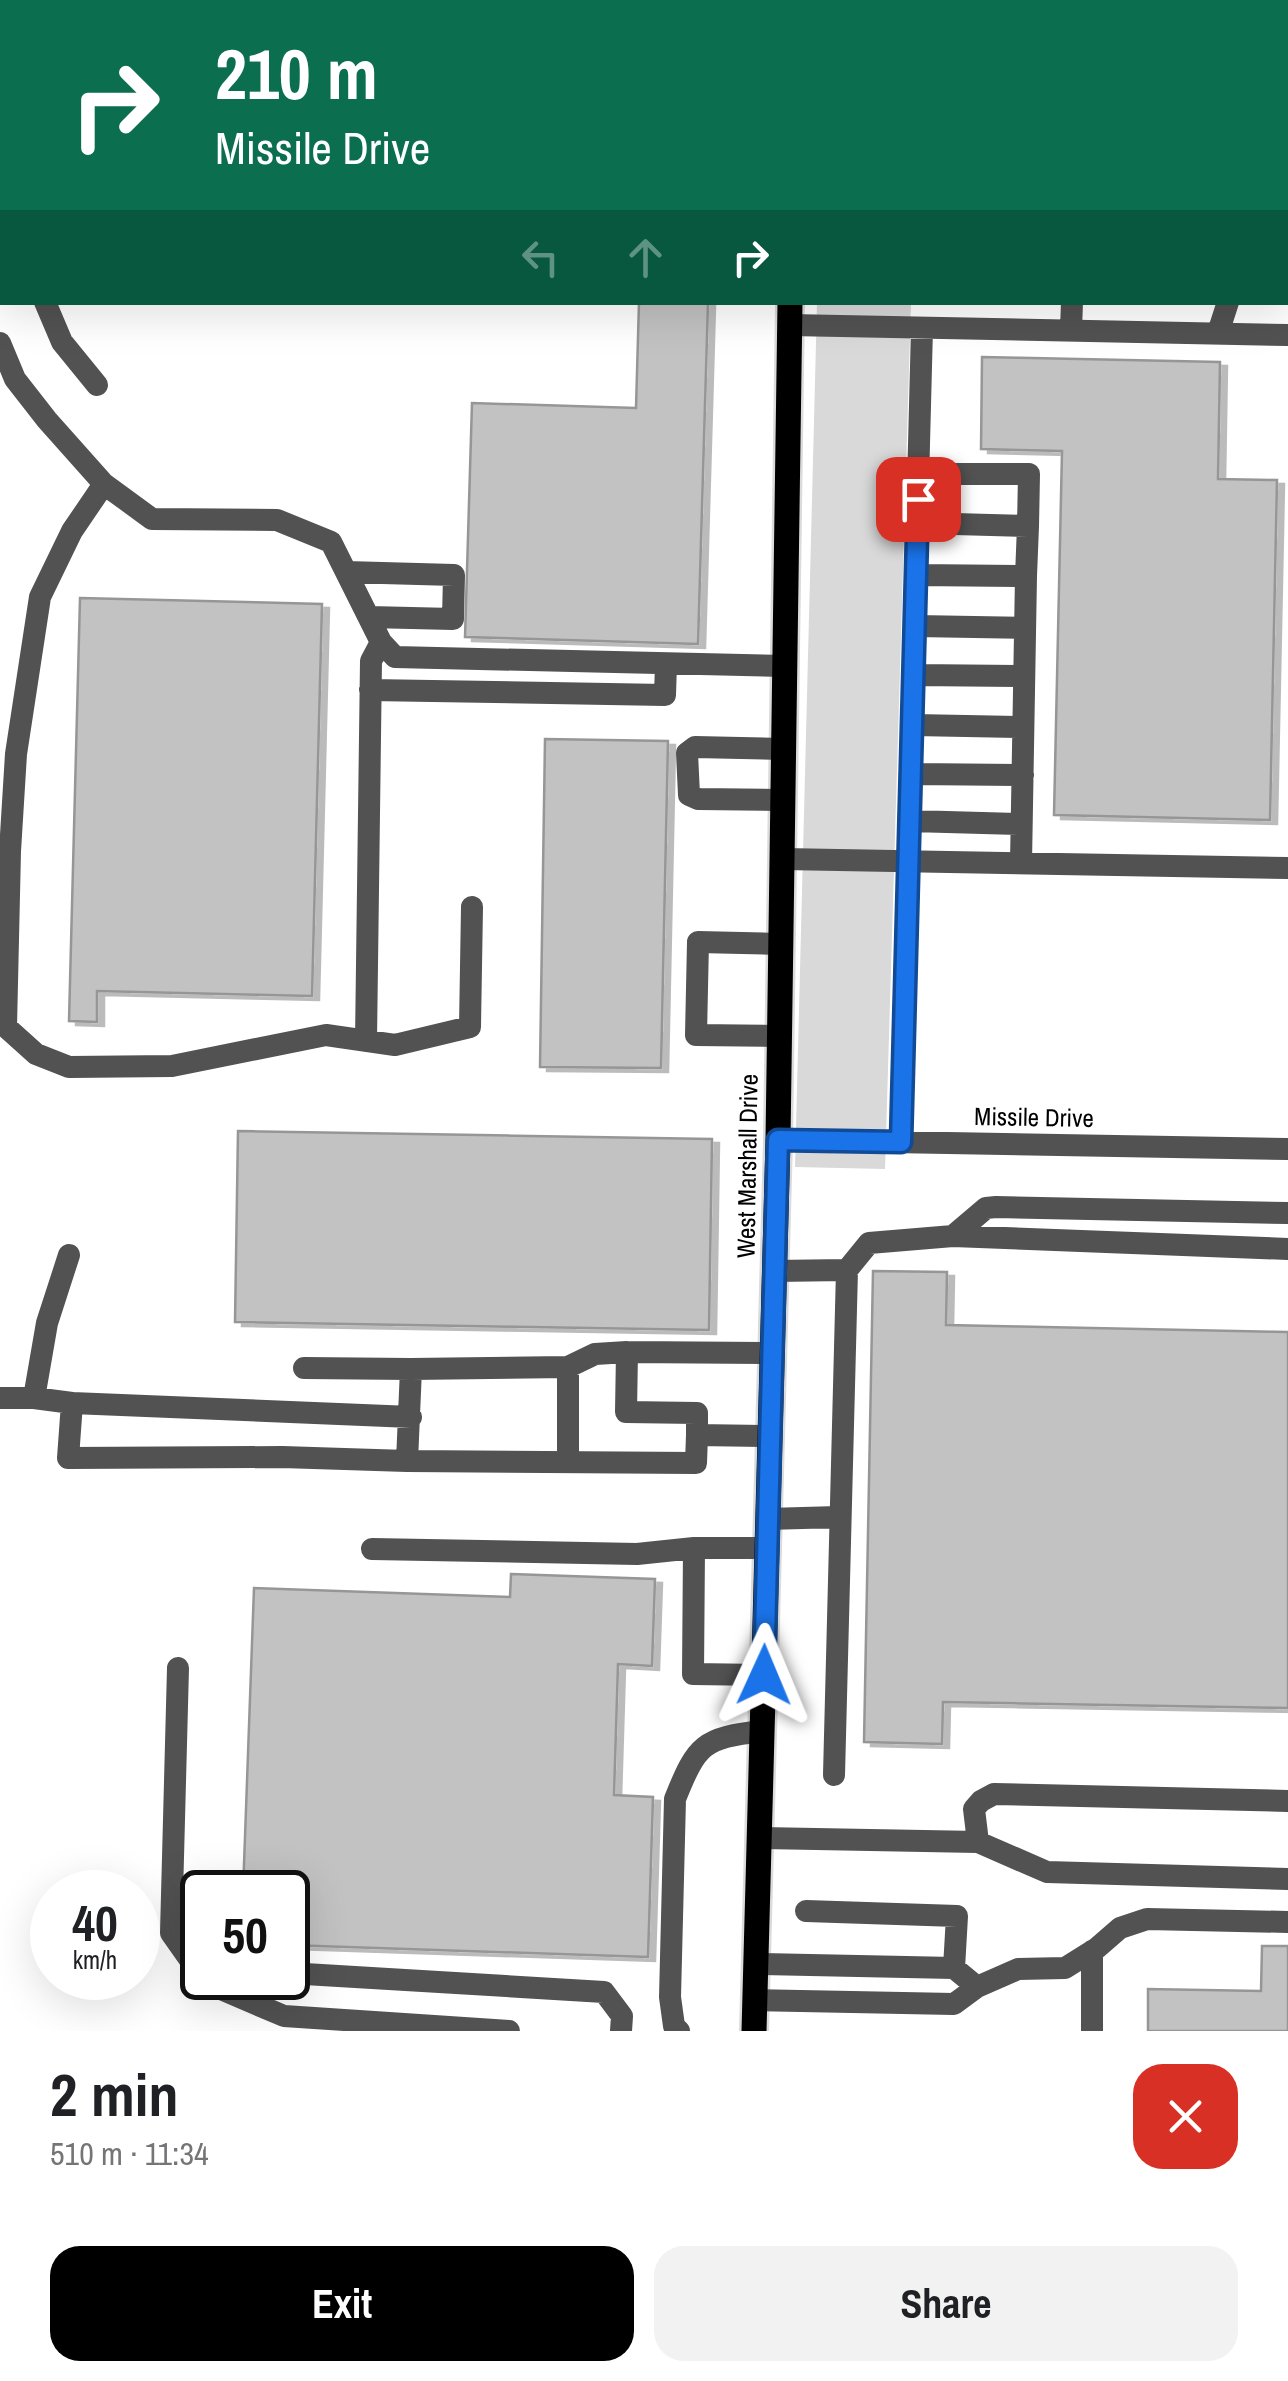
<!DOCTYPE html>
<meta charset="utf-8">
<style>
body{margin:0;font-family:"Archivo Narrow",sans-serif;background:#f2f2f2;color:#202124;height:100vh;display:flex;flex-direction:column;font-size:38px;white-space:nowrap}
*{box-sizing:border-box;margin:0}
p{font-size:32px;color:#757577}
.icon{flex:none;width:55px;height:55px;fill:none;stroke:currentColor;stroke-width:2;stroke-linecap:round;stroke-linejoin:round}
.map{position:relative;height:2031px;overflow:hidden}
.side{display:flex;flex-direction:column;background:#fff;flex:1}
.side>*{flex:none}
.hud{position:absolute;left:0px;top:0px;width:1290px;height:305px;box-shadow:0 10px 40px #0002;background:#0b6e4f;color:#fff;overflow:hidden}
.speed{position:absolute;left:30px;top:1870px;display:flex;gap:20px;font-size:50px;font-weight:700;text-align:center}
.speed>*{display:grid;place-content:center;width:130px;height:130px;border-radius:50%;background:#fff;box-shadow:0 10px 40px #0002;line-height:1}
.speed small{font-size:25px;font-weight:400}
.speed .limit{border:5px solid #111;border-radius:15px;background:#fff;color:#111}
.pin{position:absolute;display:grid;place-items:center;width:85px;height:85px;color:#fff;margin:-42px;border-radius:20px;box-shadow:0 5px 15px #0006}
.me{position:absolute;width:110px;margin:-55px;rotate:1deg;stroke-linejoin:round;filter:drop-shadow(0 0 8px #0008)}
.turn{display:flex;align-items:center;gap:35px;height:210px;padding:0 50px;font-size:45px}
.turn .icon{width:130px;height:130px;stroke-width:2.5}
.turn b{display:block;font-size:70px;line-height:85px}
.lanes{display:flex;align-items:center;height:95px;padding:0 50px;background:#0003;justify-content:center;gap:50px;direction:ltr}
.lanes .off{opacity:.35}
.round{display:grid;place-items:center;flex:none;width:105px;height:105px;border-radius:30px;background:#f2f2f2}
.overview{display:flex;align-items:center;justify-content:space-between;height:170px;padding:0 50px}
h1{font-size:60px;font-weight:700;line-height:75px}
.button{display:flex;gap:20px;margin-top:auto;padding:20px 50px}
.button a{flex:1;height:115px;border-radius:30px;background:#000;color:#fff;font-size:40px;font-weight:700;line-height:115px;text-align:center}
.button a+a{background:#f2f2f2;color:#202124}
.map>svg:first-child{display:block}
</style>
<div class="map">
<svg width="1288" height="2031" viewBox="0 0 1288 2031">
<defs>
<filter id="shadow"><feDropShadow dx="7" dy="4" stdDeviation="0" flood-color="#0004"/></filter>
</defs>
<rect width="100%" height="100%" fill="#fff"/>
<path fill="#d9d9d9" d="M817 303H911L885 1169 795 1167Z"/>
<path fill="#c2c2c2" stroke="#969696" stroke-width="2.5" filter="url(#shadow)" d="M639 302H708L698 644 465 637 472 403 636 408Z
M982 357 1220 362 1218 479 1277 480 1270 820 1054 815 1062 451 981 449Z
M80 598 322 604 312 996 97 991V1022L69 1021Z
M545 739 668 741 661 1068 540 1067Z
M238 1131 712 1139 709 1330 235 1322Z
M873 1271 947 1272 946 1325 1288 1332V1708L943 1702 942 1744 864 1742Z
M511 1574 655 1579 652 1666 618 1664 614 1795 653 1797 648 1957 288 1945V1892H243L254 1588 510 1597Z
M1262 1946H1288V2031H1148V1989L1261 1991Z"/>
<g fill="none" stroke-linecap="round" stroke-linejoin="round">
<defs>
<path id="major" d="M799 2V0
M754 2031 778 1140 790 302"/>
</defs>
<use href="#major" stroke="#dbdbdb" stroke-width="30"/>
<path stroke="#525252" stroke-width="22" d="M46 2V0
M736 2V0
M1082 2V0
M1270 2V0
M0 138H2
M45 302 62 342 97 385
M790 325 1288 335
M1071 330 1072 302
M1218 333 1228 302
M0 343 15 379 47 420 104 484 152 519 277 520 331 542 381 642 395 657 785 666
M104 484 72 531 40 597 16 754 10 851 6 1027 36 1054 69 1067 172 1066 326 1035 395 1045 470 1027 472 907
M918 523 1028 526 1029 474H919
M346 572 454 575 453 619 369 617
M917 575 1026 576 1021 863
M1026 576 1028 526
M916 626 1025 628
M915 675 1024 676
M370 690 665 695 666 664
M914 725 1023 727
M913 774 1023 775
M784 800 698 799 689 795 687 753 695 747 784 749
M911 821 1021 824
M783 859 1288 868
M778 1036 696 1035 698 942 781 944
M366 1041 371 661 381 642
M778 1140 1288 1149
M901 1142 922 328
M953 1236 986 1208 996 1207 1288 1213
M774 1271 847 1270
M568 1367 595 1354 627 1352
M304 1368 411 1369
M1 1398H34L72 1403
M34 1398 47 1323 69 1255
M697 1435V1413L626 1412 627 1352 772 1353
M407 1461 282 1457 68 1458 72 1403 411 1417
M568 1461V1367L411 1369 407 1461 696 1463 697 1435 770 1436
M767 1519 838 1517
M372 1549 637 1554 694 1548
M178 1668 171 1933 202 1977
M763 1675 693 1674 694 1548H766
M834 1775 847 1270 869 1243 953 1236 1288 1249
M759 1838 978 1842 1047 1872 1288 1879
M978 1842 974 1809 981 1801 994 1794 1288 1801
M806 1911 957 1916 954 1968
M756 1964 954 1968 977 1987
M288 1973 604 1992 622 2016 621 2031
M203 1978 209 1984 284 2016 509 2031
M210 1984 251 1978
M755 2000 954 2004 977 1987 1018 1969 1065 1968 1097 1948 1120 1928 1147 1919 1288 1922
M679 2031 674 2026 670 1997 675 1799C697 1744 703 1738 762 1731
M1092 2031V1951"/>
<use href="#major" stroke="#000" stroke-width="25"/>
</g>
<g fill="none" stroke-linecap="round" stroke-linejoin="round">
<defs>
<path id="route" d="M764 1675 778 1140 901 1142 918 499"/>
</defs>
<use href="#route" stroke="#114b97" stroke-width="25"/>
<use href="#route" stroke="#1a73e8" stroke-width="18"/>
</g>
<g text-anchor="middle" stroke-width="9" stroke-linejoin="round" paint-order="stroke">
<g font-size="25" fill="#000" stroke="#fff">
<text transform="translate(1034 1117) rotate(1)" y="9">Missile Drive</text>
<text transform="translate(747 1166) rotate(-89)" y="9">West Marshall Drive</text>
</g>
</g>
</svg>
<div class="speed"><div>40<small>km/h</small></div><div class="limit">50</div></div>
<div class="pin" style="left:918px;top:499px;background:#d93025"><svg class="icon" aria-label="arrive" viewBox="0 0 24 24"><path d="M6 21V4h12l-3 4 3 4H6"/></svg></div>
<svg class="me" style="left:764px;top:1675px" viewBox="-20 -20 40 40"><path d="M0-17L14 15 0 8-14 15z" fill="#1a73e8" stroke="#fff" stroke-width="4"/></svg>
<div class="hud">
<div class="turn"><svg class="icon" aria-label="right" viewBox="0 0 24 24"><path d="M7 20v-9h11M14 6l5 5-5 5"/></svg><div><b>210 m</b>Missile Drive</div></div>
<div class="lanes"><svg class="icon off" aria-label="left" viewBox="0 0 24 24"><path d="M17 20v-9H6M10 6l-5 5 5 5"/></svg><svg class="icon off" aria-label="ahead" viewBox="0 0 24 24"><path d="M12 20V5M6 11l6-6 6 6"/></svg><svg class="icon" aria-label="right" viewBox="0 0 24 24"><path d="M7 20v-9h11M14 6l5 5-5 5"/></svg></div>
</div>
</div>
<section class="side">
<div class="overview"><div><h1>2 min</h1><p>510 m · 11:34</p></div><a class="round" style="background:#d93025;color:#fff"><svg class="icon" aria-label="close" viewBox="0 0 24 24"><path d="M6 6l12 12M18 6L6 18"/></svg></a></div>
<div class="button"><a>Exit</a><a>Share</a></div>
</section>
